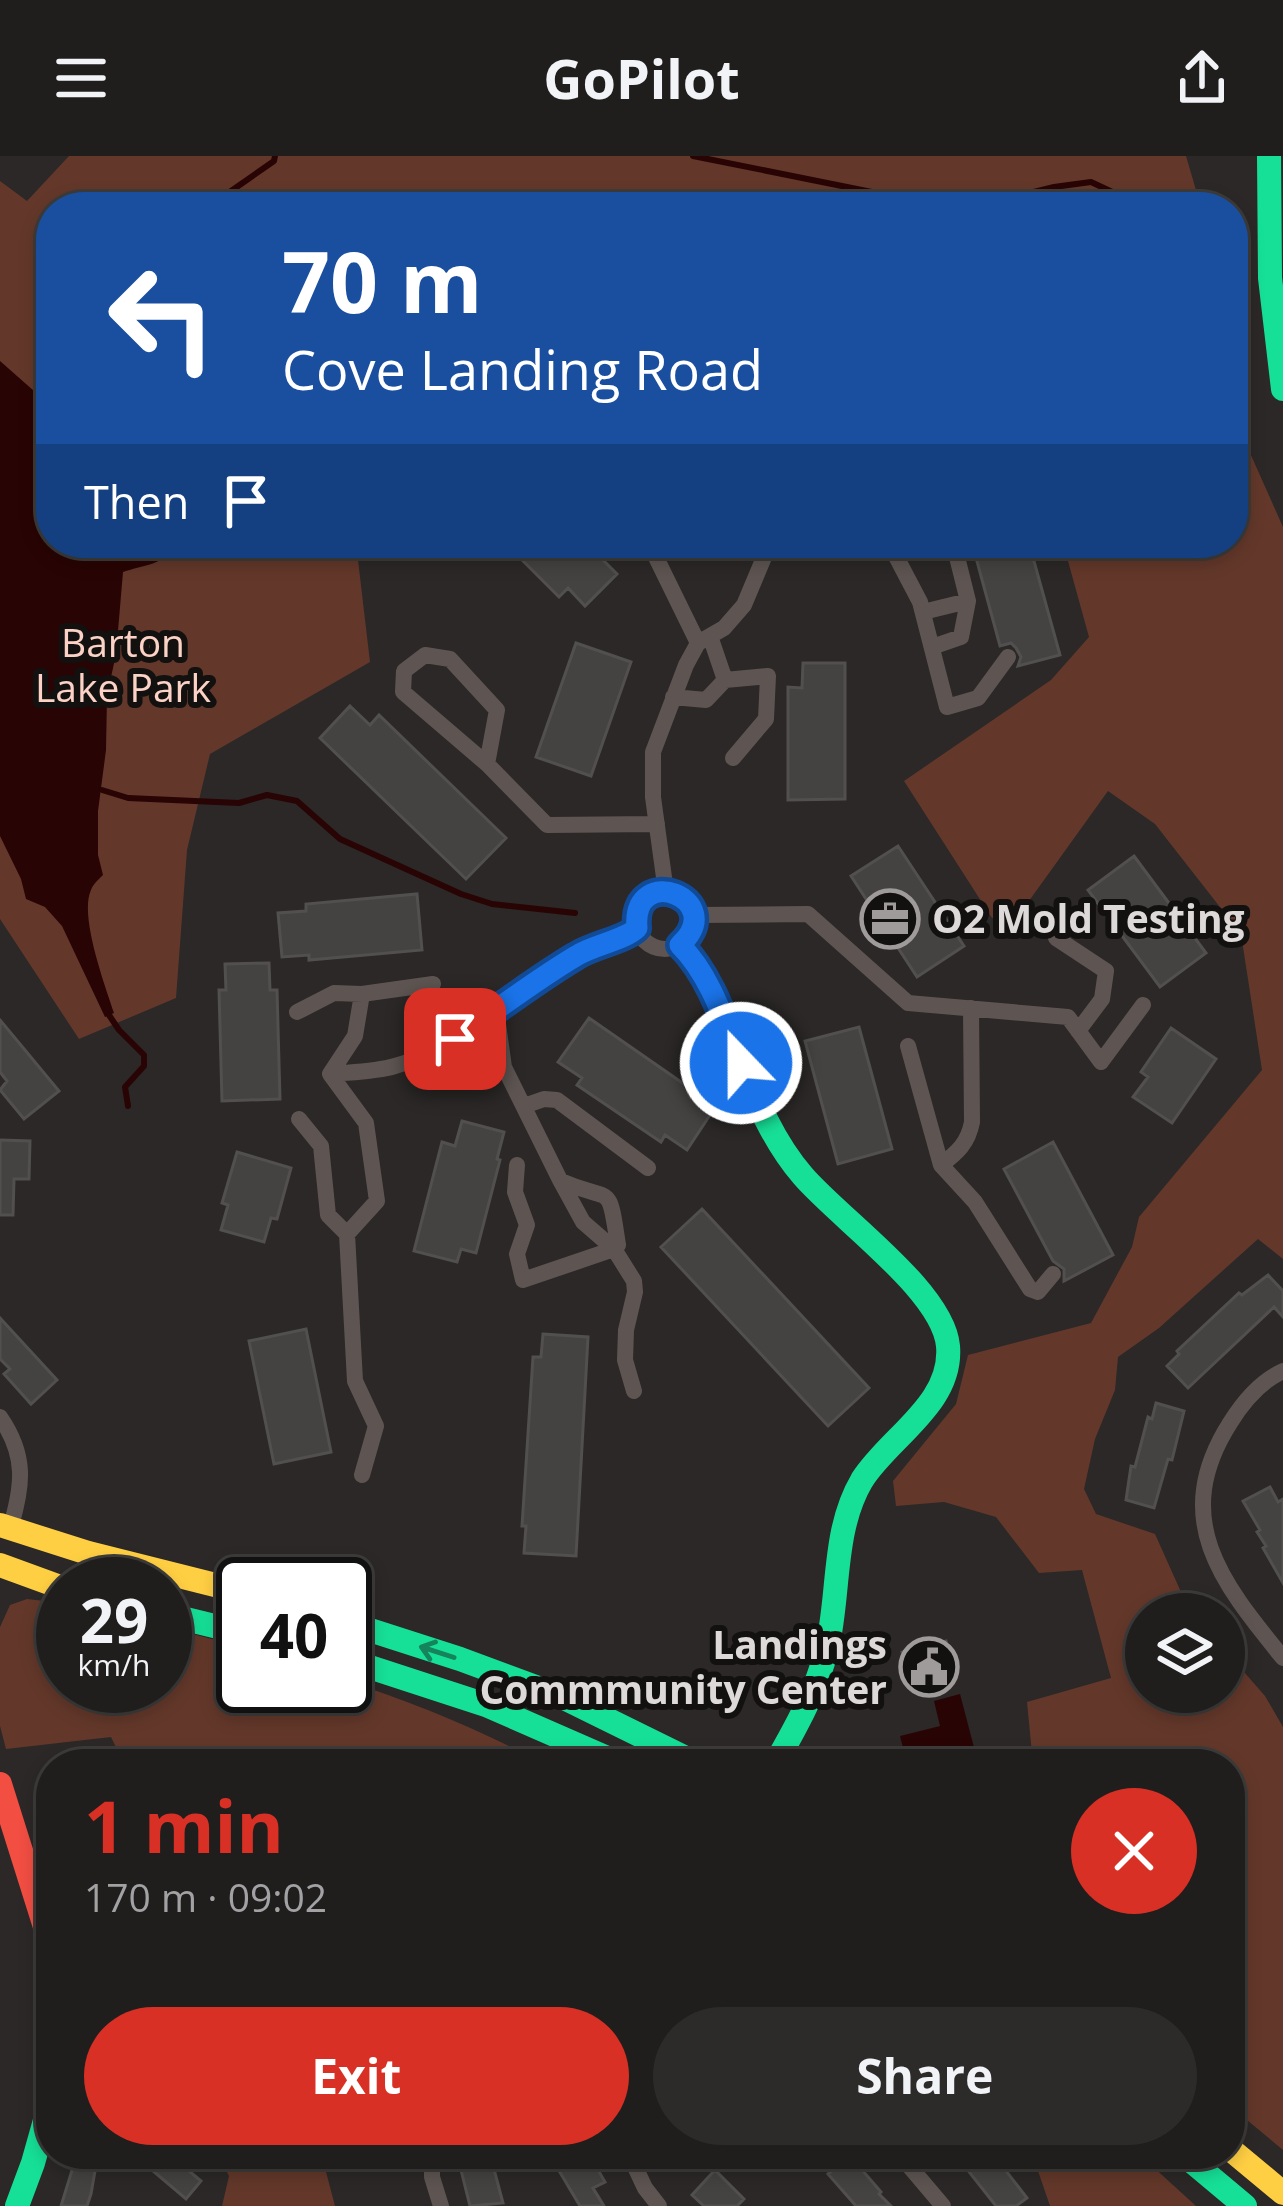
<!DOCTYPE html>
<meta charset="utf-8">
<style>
body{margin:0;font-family:"Open Sans",sans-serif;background:#2d2b2a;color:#f1f3f6;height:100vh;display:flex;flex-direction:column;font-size:45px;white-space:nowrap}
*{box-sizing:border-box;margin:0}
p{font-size:39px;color:#a2a2a4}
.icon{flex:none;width:66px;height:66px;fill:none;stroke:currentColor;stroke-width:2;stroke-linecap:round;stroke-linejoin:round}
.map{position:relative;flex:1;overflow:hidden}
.details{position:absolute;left:36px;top:1593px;width:1209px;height:420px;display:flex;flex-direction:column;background:#201e1d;border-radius:48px;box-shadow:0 6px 18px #0003,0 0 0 3px #3d3c3b}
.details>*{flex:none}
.guide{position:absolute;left:36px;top:36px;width:1212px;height:366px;border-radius:48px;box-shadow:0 6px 18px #0003,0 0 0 3px #3d3c3b;background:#1a4fa0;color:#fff;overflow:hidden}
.fabs{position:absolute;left:1125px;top:1437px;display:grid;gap:24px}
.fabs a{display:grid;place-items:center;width:120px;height:120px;border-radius:50%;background:#201e1d;box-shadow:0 6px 18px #0003,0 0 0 3px #3d3c3b;font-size:60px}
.speed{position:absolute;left:36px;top:1401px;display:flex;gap:24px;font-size:60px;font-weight:700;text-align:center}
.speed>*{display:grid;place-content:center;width:156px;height:156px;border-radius:50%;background:#201e1d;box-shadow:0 6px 18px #0003,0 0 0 3px #3d3c3b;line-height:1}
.speed small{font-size:30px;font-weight:400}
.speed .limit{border:6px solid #111;border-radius:18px;background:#fff;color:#111}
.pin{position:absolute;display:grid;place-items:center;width:102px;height:102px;color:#fff;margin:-51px;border-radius:24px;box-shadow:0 6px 18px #0006}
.me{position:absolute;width:132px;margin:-66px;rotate:338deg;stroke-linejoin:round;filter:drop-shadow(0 0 9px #0008)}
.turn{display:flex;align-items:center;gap:42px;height:252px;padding:0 48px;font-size:54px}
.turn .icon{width:156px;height:156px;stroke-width:2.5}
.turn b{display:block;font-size:84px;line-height:102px}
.then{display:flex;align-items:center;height:114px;padding:0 48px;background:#0003;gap:24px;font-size:45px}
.round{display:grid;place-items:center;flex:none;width:126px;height:126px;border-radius:63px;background:#2d2b2a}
.summary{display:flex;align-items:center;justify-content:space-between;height:204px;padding:0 48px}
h1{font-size:72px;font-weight:700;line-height:90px;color:#d93025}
.button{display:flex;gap:24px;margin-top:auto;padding:24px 48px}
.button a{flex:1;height:138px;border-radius:72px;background:#d93025;color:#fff;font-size:48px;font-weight:700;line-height:138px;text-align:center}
.button a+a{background:#2d2b2a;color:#f1f3f6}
header{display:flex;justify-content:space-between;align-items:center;height:156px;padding:0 48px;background:#201e1d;font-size:54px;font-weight:700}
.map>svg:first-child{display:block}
</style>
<header><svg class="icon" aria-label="menu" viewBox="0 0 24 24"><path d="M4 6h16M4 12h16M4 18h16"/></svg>GoPilot<svg class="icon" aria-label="share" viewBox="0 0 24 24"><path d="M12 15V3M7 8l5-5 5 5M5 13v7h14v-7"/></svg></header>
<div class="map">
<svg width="1283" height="2050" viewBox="0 0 1283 2050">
<rect width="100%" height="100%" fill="#2b2827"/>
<path fill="#63382a" d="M69 0H1186L1201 51H51V387H356L370 506 210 598 187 694 176 842 79 883 0 763V25L27 45Z
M1233 212 1242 279 1283 371V1103L1258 1083 1159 1172 1118 1201 1115 1234 1095 1283 1084 1333 1096 1358 1155 1378 1181 1436 1197 1458H1146V1536H1224V1493L1265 1540 1283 1571V1994L1230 1950V1608H1033L1027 1546 1111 1522 1082 1414 1039 1417 996 1361 944 1346 896 1350 893 1325 956 1248 968 1199 1091 1167 1132 1091 1139 1061 1262 914 1241 778 1155 668 1108 635 1021 756 992 762 904 625 1051 524 1089 481 1063 387H1233Z
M27 1443 63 1447V1530H165V1471L243 1491V1530H345V1524C414 1547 480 1573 543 1608H124L111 1581 6 1593 0 1570V1471L10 1449Z
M218 1998H329L325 2012 335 2050H222L229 2020Z
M1027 1998H1139L1196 2050H1050L1037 2012Z"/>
<path fill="#290404" d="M0 205 51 250V387H175C167 409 143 409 123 416L116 498 107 540 106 594 98 655V699L103 719C99 723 93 728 91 734 79 760 105 829 114 857L105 861 62 770 45 751 26 743 21 723 0 680Z
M960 1538 976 1599 938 1608H907L900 1580 940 1570 934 1545Z"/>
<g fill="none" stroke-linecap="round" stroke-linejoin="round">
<path stroke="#290404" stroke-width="6" d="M693 0 946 51
M212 51 221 42 274 5 275 0
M973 51 1054 31 1091 26 1123 41 1216 47
M102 634 128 642 239 647 267 639 297 645 340 683 461 738 492 748 575 757
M109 859 119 874 144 899V910L125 931 128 950"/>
</g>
<path fill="#454342" stroke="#524f4f" stroke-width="3" d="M505 387H586L617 418 585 450 568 432 559 441Z
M972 387H1029L1060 499 1018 510 1021 501 1016 492 1011 487 1000 490Z
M576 487 631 506 591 620 536 601Z
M803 507H845V643L788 644V531L802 532Z
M350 550 370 569 379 559 506 682 466 723 320 582Z
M898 690 964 790 917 821 851 720Z
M1134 700 1206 797 1160 831 1088 734Z
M417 738 422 794 309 804V799L282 801 278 757 306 755V748Z
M269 807 270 834H277L280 943 222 945 219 834H226L225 808Z
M589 862 694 935 690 941 712 956 687 994 665 979 661 986 577 929 582 922 558 906Z
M0 864 59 935 24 963 0 934 7 925 0 916Z
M859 871 892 993 838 1008 805 885Z
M1171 872 1216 903 1172 967 1133 941 1148 921 1141 916Z
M462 965 504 976 497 1003 500 1004 476 1097 461 1093 457 1106 414 1095 442 986 455 990Z
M0 984 30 985 29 1023H14L13 1059H0Z
M1053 986 1113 1099 1064 1125V1113L1053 1105 1004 1013Z
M237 996 291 1012 277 1063 271 1062 264 1086 221 1074 228 1049 222 1047Z
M702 1053 869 1232 828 1270 661 1091Z
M1268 1119 1283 1135V1161L1274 1151 1188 1232 1167 1210 1179 1198 1177 1195 1239 1137 1242 1139Z
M0 1162 57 1224 31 1248 4 1218 10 1213 0 1203Z
M306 1173 331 1296 274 1308 249 1185Z
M543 1178 588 1181 576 1400 524 1397 526 1370H522L533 1201H541Z
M1156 1247 1184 1255 1172 1304 1168 1303 1154 1352 1126 1344 1131 1310 1135 1311 1148 1261 1152 1263Z
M1270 1331 1278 1346 1283 1343V1427L1263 1392 1266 1390 1257 1376 1260 1374 1243 1345Z
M946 1485 955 1521 910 1531 902 1496Z
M77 1998H98L91 2038 87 2050H61Z
M155 1998H169L201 2025 186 2043 146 2009Z
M572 1998H589L605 2026 593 2032 604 2050H580L555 2008Z
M955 1998H993L1027 2042 1016 2050H996Z
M850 2000 881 2036 879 2038 891 2050H856L828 2018Z
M491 2002 503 2047 470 2050 460 2010Z
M715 2014 744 2043 737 2050H704L692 2039Z"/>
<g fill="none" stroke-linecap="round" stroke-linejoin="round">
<path stroke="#5e5552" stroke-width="16" d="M649 387 698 487
M889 387 920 446 947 551 978 542 1008 501
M923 456 968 445 957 401 950 387
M710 480 725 524 768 520 766 563 733 602
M932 491 961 481 968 445
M673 541 706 544 725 524
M487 608 403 536 404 515 425 499 450 503 497 554 487 608 547 669 657 668
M636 764a29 29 0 1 1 58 0a29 29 0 1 1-58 0Z
M666 736 653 641V596L686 509 698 487 724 472 744 449 770 387
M694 759 808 758 908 847 1068 861 1101 906 1143 849
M1056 782 1106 815 1102 843 1078 875
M496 854 504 911 560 1024 583 1066 614 1093 634 1125 635 1136 626 1174 625 1204 634 1235
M297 856 334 837 362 838
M908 890 941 1009C958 996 968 987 972 966L971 852
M330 918 355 880 362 838 433 828
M524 950 544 943 557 944 648 1012
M299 963 321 990 328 1059 347 1078
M517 1009 515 1036 527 1069 517 1098 523 1124 614 1093
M941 1009 975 1046 1030 1133 1038 1136 1053 1118
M561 1025C613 1048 608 1023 618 1089L614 1093
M1283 1215C1259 1226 1243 1246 1230 1267 1169 1363 1222 1427 1283 1502
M0 1261C27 1300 23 1330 10 1373
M362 1319 376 1270 355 1225 347 1078 377 1045 366 967 330 918C351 916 375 916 395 910 464 891 517 833 578 798 595 788 624 785 637 772
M432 1998V2021L441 2050
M629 1998 645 2032 659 2050
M899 1998 943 2050"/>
<path stroke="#16e098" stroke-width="24" d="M1269 0 1270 122 1283 233
M680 789C737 858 744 952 803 1020 841 1064 943 1135 948 1190 953 1248 889 1281 862 1324 832 1375 840 1437 827 1492 817 1534 796 1571 775 1608
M165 1458 243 1477
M345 1466 460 1503 560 1540 698 1608
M345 1503 486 1549 621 1608
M1183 1998 1245 2050
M17 2050 33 2007 51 1943"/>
<path stroke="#ffcf43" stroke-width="24" d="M0 1369 88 1397 243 1436
M0 1409 63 1432
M1230 1993 1283 2037"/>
<path stroke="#f24e42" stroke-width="24" d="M0 1628 51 1790"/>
</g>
<defs><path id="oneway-shaft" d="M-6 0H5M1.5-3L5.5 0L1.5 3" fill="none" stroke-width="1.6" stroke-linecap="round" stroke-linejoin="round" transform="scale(3)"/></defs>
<use stroke="#15835b" href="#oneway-shaft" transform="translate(437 1496) rotate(-162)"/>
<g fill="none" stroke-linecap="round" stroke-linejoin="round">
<defs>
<path id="route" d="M455 883C495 855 534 825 576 800 593 789 625 784 637 772 631 705 730 743 680 789 711 820 725 867 741 907"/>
</defs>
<use href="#route" stroke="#114b97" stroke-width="30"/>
<use href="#route" stroke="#1a73e8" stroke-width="21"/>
</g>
<defs>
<symbol id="office-ring" viewBox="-11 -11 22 22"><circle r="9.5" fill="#131110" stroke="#9f9b9a" stroke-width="1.5"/><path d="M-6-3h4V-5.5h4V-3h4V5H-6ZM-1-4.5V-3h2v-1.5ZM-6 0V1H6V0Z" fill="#9f9b9a"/></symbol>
<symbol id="civic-ring" viewBox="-11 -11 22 22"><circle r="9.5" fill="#131110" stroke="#9f9b9a" stroke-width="1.5"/><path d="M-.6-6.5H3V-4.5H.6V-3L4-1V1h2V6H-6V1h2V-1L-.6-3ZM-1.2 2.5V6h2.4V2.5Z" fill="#9f9b9a"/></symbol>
</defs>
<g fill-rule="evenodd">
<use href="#office-ring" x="857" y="730" width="66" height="66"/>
<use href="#civic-ring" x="896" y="1478" width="66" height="66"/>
</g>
<g text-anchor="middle" stroke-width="12" stroke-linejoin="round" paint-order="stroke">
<g font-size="39" fill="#fbd2c5" stroke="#131110">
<text x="123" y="501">Barton<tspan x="123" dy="45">Lake Park</tspan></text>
</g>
<g font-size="39" font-weight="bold" fill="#ddd9d8" stroke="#131110" text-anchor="start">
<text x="932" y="777">O2 Mold Testing</text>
<text x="887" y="1503" text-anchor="end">Landings<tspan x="887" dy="45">Commmunity Center</tspan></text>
</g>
</g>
</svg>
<div class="fabs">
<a><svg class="icon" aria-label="layers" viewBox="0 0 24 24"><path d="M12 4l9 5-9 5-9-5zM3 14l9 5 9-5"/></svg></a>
</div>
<div class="speed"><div>29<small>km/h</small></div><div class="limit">40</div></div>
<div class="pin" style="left:455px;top:883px;background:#d93025"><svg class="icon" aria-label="arrive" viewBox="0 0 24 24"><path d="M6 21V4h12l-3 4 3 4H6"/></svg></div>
<svg class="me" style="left:741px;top:907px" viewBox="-20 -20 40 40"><circle r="17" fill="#1a73e8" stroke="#fff" stroke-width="3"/><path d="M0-11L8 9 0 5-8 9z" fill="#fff"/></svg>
<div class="guide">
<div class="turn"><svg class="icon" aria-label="left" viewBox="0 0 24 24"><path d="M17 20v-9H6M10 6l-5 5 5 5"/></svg><div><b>70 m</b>Cove Landing Road</div></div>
<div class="then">Then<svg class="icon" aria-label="arrive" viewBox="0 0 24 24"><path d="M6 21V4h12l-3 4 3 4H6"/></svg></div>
</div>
<section class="details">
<div class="summary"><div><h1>1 min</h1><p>170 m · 09:02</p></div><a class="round" style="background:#d93025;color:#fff"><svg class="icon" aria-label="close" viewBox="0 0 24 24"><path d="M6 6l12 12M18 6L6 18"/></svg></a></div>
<div class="button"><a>Exit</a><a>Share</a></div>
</section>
</div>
